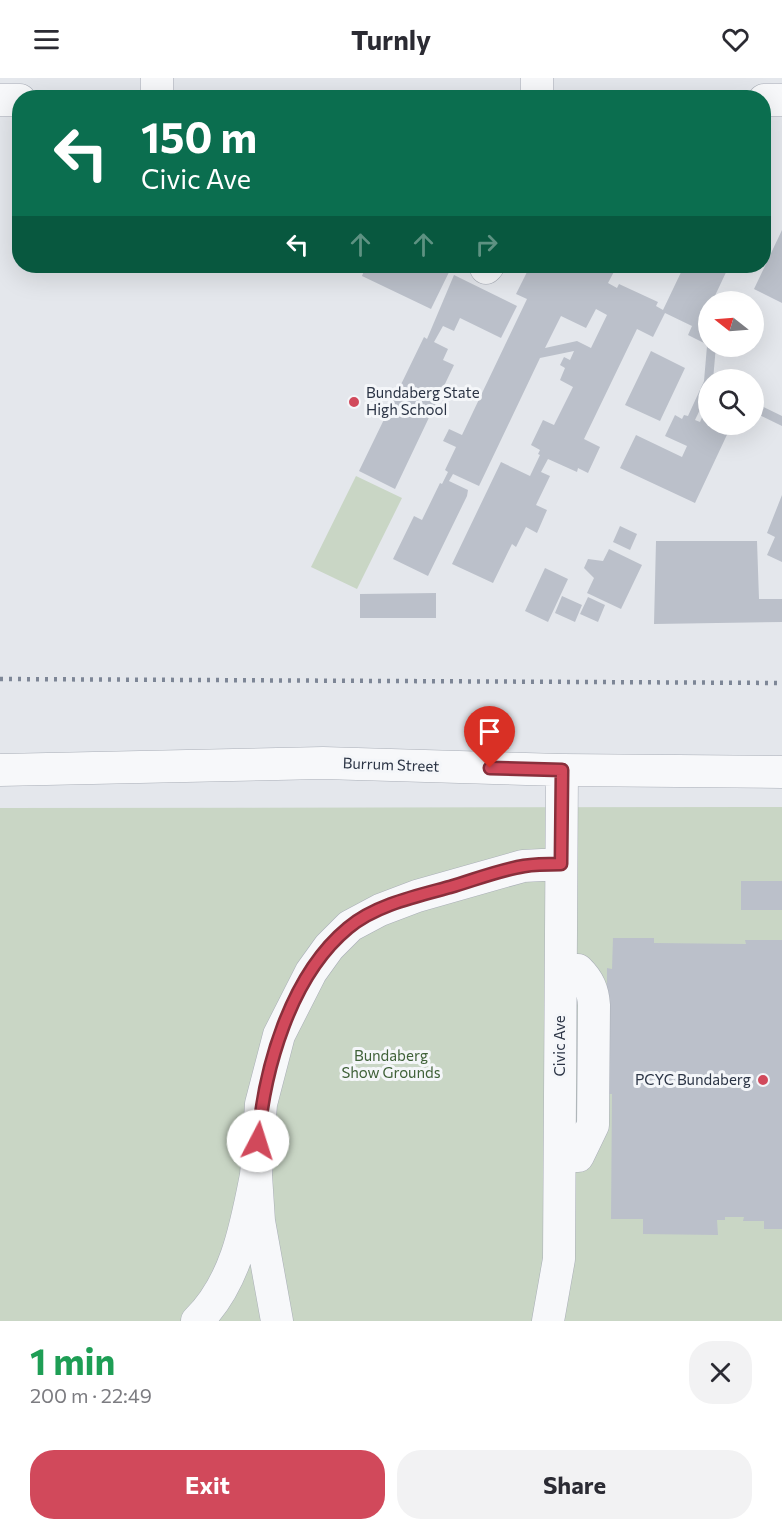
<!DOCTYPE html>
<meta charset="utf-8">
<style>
body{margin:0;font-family:Commissioner,sans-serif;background:#f2f2f3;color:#2b2b33;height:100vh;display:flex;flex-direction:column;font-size:22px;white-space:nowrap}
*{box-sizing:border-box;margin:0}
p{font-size:20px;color:#7c7c81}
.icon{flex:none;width:33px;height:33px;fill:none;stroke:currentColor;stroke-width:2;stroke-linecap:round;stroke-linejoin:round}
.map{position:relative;height:1243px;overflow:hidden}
.drawer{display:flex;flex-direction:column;background:#fff;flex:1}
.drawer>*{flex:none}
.guide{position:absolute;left:12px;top:12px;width:759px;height:183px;border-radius:24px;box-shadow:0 6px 24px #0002;background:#0b6e4f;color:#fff;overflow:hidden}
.needle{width:39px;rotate:287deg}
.controls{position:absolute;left:698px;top:213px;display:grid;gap:12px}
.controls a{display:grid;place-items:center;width:66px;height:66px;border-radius:50%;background:#fff;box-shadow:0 6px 24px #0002;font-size:30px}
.pin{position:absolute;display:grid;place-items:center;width:51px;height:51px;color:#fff;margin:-62px -26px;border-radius:50% 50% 50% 0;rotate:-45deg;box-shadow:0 0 6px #0007}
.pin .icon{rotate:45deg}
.me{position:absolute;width:66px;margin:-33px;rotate:5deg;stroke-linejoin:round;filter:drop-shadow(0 0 4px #0008)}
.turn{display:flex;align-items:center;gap:21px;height:126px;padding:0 30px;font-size:27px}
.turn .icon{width:78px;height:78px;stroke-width:2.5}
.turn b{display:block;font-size:42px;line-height:51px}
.lanes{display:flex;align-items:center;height:57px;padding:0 30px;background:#0003;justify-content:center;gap:30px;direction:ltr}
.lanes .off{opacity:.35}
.round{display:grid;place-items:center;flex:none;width:63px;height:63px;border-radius:24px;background:#f2f2f3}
.head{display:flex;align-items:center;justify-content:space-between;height:102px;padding:0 30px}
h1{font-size:36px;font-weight:700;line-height:45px;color:#1e9e55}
.action{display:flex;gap:12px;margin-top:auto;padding:12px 30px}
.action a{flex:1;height:69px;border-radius:24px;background:#d1495b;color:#fff;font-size:24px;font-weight:700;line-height:69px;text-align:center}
.action a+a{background:#f2f2f3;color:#2b2b33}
header{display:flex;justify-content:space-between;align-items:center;height:78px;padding:0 30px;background:#fff;font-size:27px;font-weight:700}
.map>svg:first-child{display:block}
</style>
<header><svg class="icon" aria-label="menu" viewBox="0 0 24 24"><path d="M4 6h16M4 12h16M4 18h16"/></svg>Turnly<svg class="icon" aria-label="heart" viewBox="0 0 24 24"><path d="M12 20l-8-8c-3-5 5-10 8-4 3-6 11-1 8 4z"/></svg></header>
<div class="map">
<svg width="782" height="1243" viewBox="0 0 782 1243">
<rect width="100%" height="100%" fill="#e4e7ec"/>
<path fill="#c9d6c5" d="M356 398 402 420 357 511 311 489Z
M782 729V1243H0V730Z"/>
<path fill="#bbc0ca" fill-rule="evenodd" d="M782 152V225L754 211Z
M366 188H452L431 231 362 198Z
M530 188H617L608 205 617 210 619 206 658 224 656 228 663 232 684 188H729L712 224H708V233L699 253 708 257V267L688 257 692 248 665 235 653 259 637 251 584 361 600 369 588 395 578 390 577 394 548 381 541 394 550 398 536 427 547 432 537 455 526 449 516 469 512 466 493 505 452 486 501 384 530 398 540 377 538 376 540 372 531 367 543 342 554 347 573 309 560 302 565 290 560 287 564 279 570 282 574 273 540 280 479 408 453 396 449 403 468 412 467 418 428 498 393 481 414 438 422 442 440 405 442 406 448 394 445 392 456 369 443 363 449 351 462 357 527 221 516 216ZM596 231 607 237 591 270 577 263 545 270 561 238 586 250Z
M454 197 517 228 501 260 460 240 454 253 443 248 434 264 448 271 443 282 454 287 395 411 359 393 424 259 427 261Z
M707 268H716L713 302H708V315L695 342 700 344 708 326V346H732L695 425 620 390 636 357 682 379 687 368 665 358 675 337 682 341 684 337 688 338 704 303Z
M651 273 685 290 660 343 625 327Z
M753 324 782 338V348L753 334Z
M782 417V484L767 477 775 459 767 455Z
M620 448 637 456 630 472 613 464Z
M656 463H757L759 521H782V544L654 546Z
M609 471 642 487 621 531 587 515 594 500 584 490 588 481 603 483Z
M545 490 568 501 548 544 525 533Z
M436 515V540H360V516Z
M562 518 582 527 575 544 555 535Z
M588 519 605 527 598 544 580 536Z
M741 803H782V832H741Z
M613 860H654V865L746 866 745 862H782V1151H764V1143H743L744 1139H725V1142H717L718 1157 643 1156V1141H611L612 1016H606L607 890 612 891Z"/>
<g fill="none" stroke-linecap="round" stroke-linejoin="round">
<defs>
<path id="minor" d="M157 20V0
M537 20V0
M0 22H20
M764 22H782
M486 190 488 188
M0 692 323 685 562 692 782 694
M560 1078H578L593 1047 594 927C593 912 589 903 578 892H561
M256 1097 261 1026 279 957 311 894 329 869 350 848 380 832 417 818 523 788 561 786
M197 1243C236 1205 246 1148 256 1097L259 1143 277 1243
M548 1243 559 1181 562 692"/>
</defs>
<use href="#minor" stroke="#a9aeb7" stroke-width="33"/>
<use href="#minor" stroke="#f7f8fa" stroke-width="32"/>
<path stroke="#7d8696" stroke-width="4.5" stroke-dasharray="3 6" stroke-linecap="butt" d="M0 601 782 605"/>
</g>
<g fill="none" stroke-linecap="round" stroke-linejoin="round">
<defs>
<path id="route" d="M258 1063C264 991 290 898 348 850 375 827 417 818 450 809 474 802 499 792 524 788 536 786 549 786 561 786L562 692 490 690"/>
</defs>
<use href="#route" stroke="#882f3b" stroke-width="15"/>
<use href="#route" stroke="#d1495b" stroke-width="10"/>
</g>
<g fill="#d1495b" stroke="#f4f6f9" stroke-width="2">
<circle cx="354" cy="324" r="6"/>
<circle cx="763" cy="1002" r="6"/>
</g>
<g text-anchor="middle" stroke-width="6" stroke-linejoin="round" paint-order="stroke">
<g font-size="15" fill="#2b3445" stroke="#f4f6f9" text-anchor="start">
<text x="366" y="320">Bundaberg State<tspan x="366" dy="17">High School</tspan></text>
<text x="751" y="1007" text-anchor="end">PCYC Bundaberg</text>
</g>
<g font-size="15" fill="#2b3445" stroke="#f4f6f9">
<text transform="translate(391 687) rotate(2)" y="5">Burrum Street</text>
<text transform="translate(560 968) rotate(-90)" y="5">Civic Ave</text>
</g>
<g font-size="15" fill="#3f6138" stroke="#f4f6f9">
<text x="391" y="983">Bundaberg<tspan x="391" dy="17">Show Grounds</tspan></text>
</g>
</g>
</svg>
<div class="controls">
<a><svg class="needle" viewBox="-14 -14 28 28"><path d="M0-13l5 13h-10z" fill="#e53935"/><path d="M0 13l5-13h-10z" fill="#7c7c81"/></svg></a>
<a><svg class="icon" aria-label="search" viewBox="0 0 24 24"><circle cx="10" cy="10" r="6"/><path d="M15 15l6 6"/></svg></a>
</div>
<div class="pin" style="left:490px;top:690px;background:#d93025"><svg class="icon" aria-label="arrive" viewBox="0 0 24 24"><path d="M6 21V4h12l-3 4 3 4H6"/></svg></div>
<svg class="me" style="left:258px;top:1063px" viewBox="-20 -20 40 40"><circle r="19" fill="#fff"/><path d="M0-13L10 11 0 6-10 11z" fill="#d1495b"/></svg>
<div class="guide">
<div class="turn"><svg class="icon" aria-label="left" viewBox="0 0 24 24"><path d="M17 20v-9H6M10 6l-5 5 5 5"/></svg><div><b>150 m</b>Civic Ave</div></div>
<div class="lanes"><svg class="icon" aria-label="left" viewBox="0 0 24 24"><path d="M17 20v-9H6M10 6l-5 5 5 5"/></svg><svg class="icon off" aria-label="ahead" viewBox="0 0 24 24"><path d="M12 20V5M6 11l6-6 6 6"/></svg><svg class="icon off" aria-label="ahead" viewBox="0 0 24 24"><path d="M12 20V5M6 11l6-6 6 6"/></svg><svg class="icon off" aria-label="right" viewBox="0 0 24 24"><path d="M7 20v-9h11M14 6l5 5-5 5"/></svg></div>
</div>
</div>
<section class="drawer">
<div class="head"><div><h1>1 min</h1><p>200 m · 22:49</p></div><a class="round"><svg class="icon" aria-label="close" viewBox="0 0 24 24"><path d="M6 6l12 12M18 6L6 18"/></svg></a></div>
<div class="action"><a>Exit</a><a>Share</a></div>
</section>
